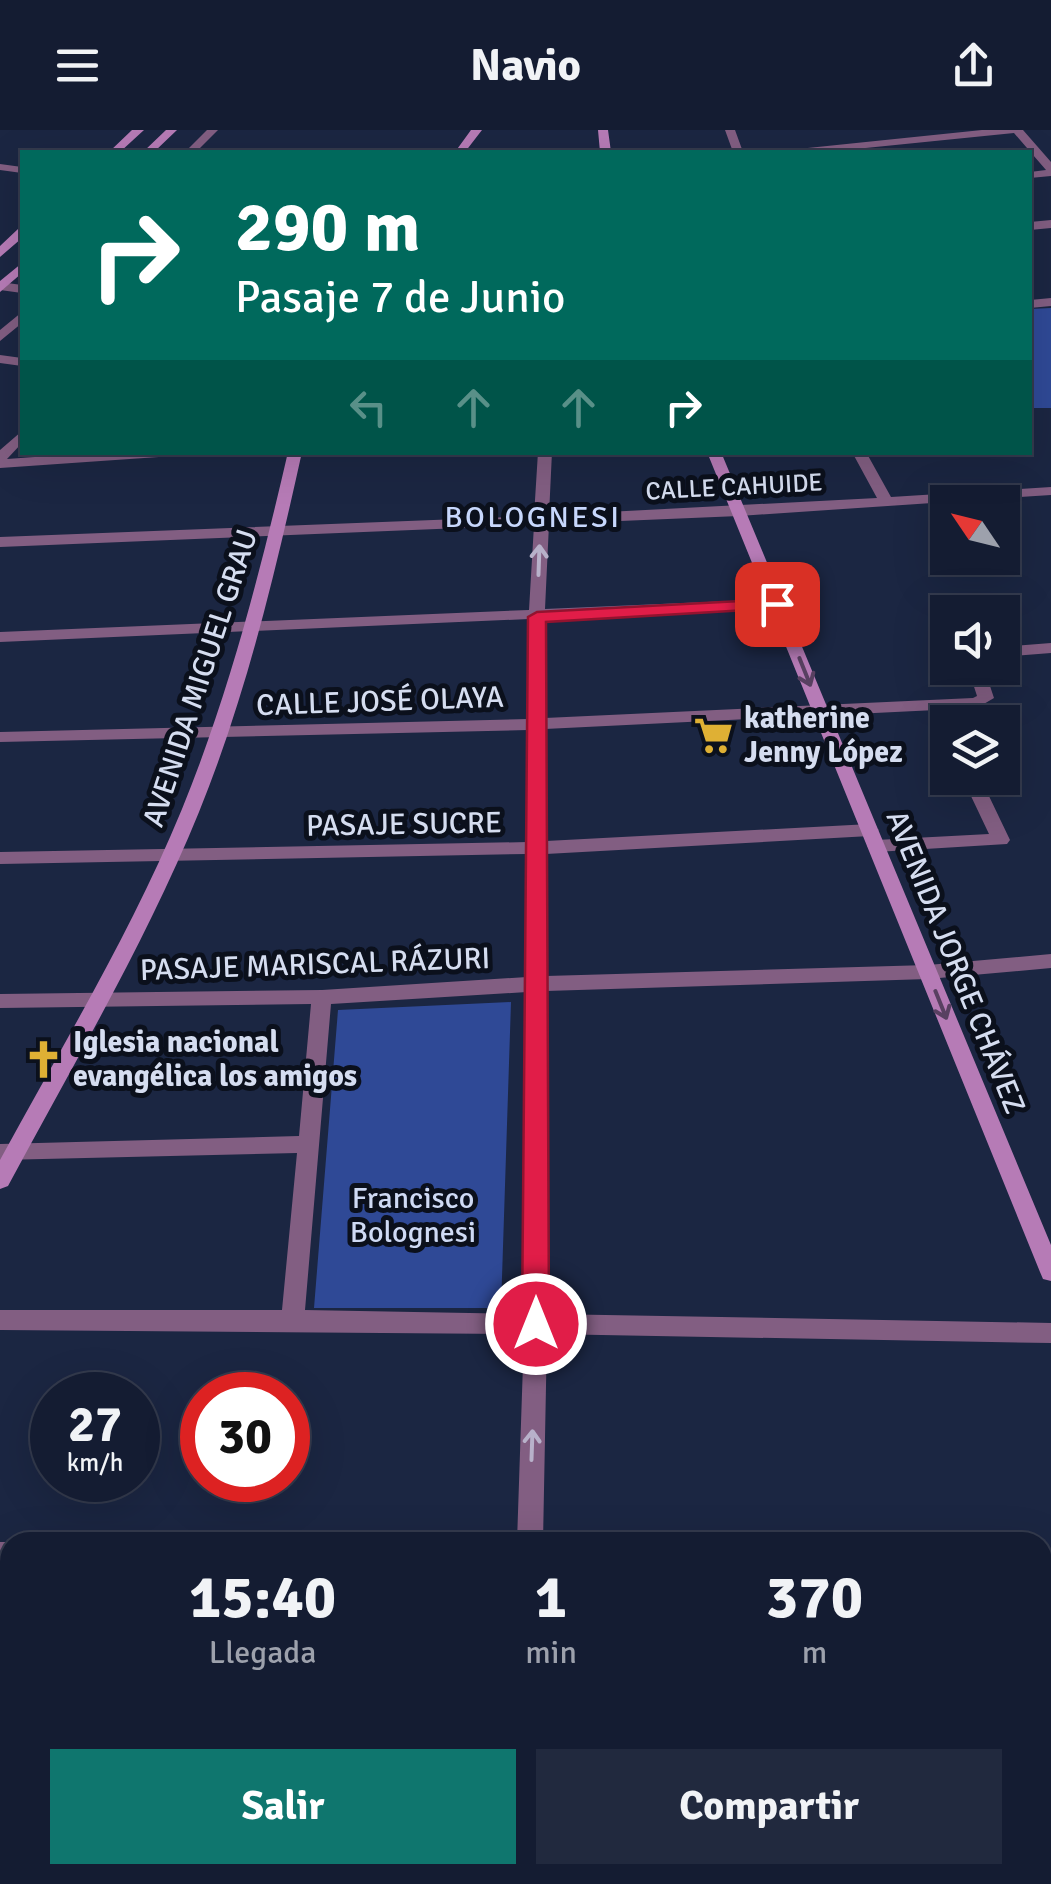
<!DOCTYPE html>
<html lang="es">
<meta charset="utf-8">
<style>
body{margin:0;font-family:Signika,sans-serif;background:#21293e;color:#f1f3f6;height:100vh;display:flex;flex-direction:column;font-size:38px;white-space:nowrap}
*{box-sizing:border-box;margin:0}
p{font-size:32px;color:#9da1ac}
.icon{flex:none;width:55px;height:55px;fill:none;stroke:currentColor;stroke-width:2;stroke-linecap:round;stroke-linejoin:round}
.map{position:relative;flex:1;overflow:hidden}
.details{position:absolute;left:0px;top:1402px;width:1052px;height:352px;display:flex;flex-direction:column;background:#141c32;border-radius:30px 30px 0 0;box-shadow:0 10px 40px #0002,0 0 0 2px #333a4d}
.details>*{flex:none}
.guide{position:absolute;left:20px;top:20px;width:1012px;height:305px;border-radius:0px;box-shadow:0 10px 40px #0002,0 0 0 2px #333a4d;background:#00695c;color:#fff;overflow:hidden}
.needle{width:65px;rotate:305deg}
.fabs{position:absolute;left:930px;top:355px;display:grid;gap:20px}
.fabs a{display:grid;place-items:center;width:90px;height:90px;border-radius:0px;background:#141c32;box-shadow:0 10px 40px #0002,0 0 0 2px #333a4d;font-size:50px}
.speed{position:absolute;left:30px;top:1242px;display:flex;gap:20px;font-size:50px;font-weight:700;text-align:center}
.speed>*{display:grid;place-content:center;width:130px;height:130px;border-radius:50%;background:#141c32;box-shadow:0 10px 40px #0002,0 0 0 2px #333a4d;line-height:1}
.speed small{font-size:25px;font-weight:400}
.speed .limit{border:15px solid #d22;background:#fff;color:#111}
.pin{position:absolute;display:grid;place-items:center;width:85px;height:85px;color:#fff;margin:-42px;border-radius:20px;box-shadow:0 5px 15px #0006}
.me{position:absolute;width:110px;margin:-55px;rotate:0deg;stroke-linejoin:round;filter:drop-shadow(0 0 8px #0008)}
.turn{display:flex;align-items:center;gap:35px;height:210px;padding:0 50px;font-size:45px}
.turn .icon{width:130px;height:130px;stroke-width:2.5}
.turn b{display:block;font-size:70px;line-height:85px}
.lanes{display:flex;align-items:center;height:95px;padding:0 50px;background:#0003;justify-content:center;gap:50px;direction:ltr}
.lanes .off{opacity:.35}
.eta{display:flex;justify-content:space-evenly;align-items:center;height:170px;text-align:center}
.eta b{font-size:60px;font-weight:700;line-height:70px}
.primary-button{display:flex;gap:20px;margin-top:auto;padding:20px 50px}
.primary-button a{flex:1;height:115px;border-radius:0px;background:#0f766e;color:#fff;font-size:40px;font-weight:700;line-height:115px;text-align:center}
.primary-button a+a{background:#21293e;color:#f1f3f6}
header{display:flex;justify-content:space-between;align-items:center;height:130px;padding:0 50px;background:#141c32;font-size:45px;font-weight:700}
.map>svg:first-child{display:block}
</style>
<header><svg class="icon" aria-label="menu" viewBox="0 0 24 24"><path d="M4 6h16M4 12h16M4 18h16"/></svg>Navio<svg class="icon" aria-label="share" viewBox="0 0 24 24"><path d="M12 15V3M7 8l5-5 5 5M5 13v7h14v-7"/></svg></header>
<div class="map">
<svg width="1051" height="1754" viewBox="0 0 1051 1754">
<rect width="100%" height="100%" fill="#1b2642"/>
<path fill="#2f4996" d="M1051 178V278H1030V179Z
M511 872 501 1178H314L338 880Z"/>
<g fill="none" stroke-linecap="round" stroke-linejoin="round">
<path fill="#825e82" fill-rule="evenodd" d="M207 0H218L196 22H185Z
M725 0H735L743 22H733Z
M982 0H1023L1051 32V46L1030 48V42L1046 40 1014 3 826 22H792L798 19Z
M0 34 22 37V43L0 40Z
M1051 90V98L1030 100V92Z
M0 152 22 155V163L0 160Z
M1051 168V176L1030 178V170Z
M22 182V193L0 211V200Z
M0 225 22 228V236L0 233Z
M22 301V313L7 329 104 322H180L173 326 0 338V320Z
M538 322H552L549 385 877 368 852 322H866L891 367 1051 357V365L739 386 549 394 545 479 777 469 785 474 777 479 545 489V588L973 568 977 566 968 538H984L994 568 977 578 545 599 546 711 870 694 879 700 870 706 546 724V846L928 835 1051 824V838L928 849 546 861 548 1184 1051 1193V1213L547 1204 543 1412H517L524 1204 0 1200V1180H282L297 1023 0 1030V1014L299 1006 311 874 0 878V864L322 860 527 847V724L0 734V722L528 712V600L0 612V602L528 589 529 489 0 512V502L529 480 534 395 0 417V407L534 386ZM527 862 524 1184 305 1180 331 874Z
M1051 513V523L1002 527V517Z
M979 658 988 664 1010 710 1007 714 876 722 867 716 876 710 989 704 970 664Z
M0 1412H11L10 1436H0Z
M1042 1420H1051V1444H1042Z
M521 1745H549L550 1754H520Z"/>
<path fill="#b67bb6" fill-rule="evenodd" d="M132 0H144L120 22H109Z
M166 0H177L154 22H143Z
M471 0H482L465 22H455Z
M598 0H608L611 22H600Z
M18 99H22V108L0 127V116Z
M22 133V143L0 162V151Z
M288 322H302C275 444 246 566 199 682 146 812 74 933 8 1056L0 1059V1030C63 914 132 801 182 679 229 564 260 443 288 322Z
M707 322H721L1051 1115V1151L1043 1149 1040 1142Z
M0 1701H10V1729H0Z
M1042 1716H1051V1744H1042Z"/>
</g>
<defs><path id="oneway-shaft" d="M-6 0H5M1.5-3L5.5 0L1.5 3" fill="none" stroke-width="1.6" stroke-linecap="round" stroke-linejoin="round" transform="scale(2.5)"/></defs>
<g stroke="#b8b1ca">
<use href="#oneway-shaft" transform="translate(539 430) rotate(-88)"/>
<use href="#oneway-shaft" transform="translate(532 1315) rotate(-88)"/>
</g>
<g stroke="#584061">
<use href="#oneway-shaft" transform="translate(805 542) rotate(68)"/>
<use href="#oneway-shaft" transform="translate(941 875) rotate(68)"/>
</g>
<path fill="#e11d48" stroke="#92132f" stroke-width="2.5" d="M777 469 783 471V478L546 492 549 1194 545 1202 536 1205 526 1202 522 1194 528 487 537 482Z"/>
<defs>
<symbol id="supermarket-bare" viewBox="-9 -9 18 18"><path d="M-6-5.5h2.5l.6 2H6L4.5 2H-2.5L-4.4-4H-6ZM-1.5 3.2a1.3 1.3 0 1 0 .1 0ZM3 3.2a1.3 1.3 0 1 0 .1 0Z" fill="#dfb034" stroke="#0b101c" stroke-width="2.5" paint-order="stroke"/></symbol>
<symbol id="church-bare" viewBox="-9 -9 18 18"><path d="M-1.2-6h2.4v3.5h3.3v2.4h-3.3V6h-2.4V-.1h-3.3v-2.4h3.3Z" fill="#dfb034" stroke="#0b101c" stroke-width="2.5" paint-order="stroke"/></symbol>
</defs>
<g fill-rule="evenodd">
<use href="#supermarket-bare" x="686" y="578" width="55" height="55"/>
<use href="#church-bare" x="16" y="902" width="55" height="55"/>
</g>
<g text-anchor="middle" stroke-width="10" stroke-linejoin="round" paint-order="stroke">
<g font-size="25" fill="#d5ddf0" stroke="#0b101c">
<text transform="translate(734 356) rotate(-3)" y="9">CALLE CAHUIDE</text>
</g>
<g font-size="30" letter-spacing="2.5" fill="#c7d7fc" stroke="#0b101c">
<text x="533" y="397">BOLOGNESI</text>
</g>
<g font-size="30" fill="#d5ddf0" stroke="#0b101c">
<text transform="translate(200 548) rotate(-72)" y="10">AVENIDA MIGUEL GRAU</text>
<text transform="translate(380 571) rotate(-2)" y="10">CALLE JOSÉ OLAYA</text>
<text transform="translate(404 694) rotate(-1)" y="10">PASAJE SUCRE</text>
<text transform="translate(956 832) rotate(68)" y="10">AVENIDA JORGE CHÁVEZ</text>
<text transform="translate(315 834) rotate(-2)" y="10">PASAJE MARISCAL RÁZURI</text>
</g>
<g font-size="30" font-weight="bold" fill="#d5ddf0" stroke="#0b101c" text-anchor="start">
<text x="744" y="598">katherine<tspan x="744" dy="34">Jenny López</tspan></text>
<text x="73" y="922">Iglesia nacional<tspan x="73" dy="34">evangélica los amigos</tspan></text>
</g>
<g font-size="30" fill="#cfdaf4" stroke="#0b101c">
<text x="413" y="1078">Francisco<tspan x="413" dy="34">Bolognesi</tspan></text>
</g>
</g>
</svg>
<div class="fabs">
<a><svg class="needle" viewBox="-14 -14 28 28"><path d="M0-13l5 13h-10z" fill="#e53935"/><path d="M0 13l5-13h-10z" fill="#9da1ac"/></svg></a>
<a><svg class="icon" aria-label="sound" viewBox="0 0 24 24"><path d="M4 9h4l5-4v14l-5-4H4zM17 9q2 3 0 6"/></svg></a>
<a><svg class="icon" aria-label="layers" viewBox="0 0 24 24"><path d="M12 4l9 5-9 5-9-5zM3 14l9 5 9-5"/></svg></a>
</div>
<div class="speed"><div>27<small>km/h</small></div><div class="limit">30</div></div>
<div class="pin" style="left:777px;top:474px;background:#d93025"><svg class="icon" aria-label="arrive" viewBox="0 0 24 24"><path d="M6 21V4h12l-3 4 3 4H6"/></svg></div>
<svg class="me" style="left:536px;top:1194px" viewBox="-20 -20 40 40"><circle r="17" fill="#e11d48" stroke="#fff" stroke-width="3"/><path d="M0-11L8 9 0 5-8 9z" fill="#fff"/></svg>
<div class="guide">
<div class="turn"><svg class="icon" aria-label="right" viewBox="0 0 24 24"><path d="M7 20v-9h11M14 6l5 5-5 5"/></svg><div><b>290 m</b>Pasaje 7 de Junio</div></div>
<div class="lanes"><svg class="icon off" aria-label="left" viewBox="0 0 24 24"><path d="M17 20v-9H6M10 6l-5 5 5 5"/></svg><svg class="icon off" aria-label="ahead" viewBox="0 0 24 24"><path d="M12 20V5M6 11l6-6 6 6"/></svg><svg class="icon off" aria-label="ahead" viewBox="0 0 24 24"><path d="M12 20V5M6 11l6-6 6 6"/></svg><svg class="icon" aria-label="right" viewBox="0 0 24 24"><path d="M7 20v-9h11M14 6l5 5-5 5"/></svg></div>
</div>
<section class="details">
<div class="eta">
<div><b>15:40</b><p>Llegada</p></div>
<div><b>1</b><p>min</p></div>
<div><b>370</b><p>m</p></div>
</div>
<div class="primary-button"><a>Salir</a><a>Compartir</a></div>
</section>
</div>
